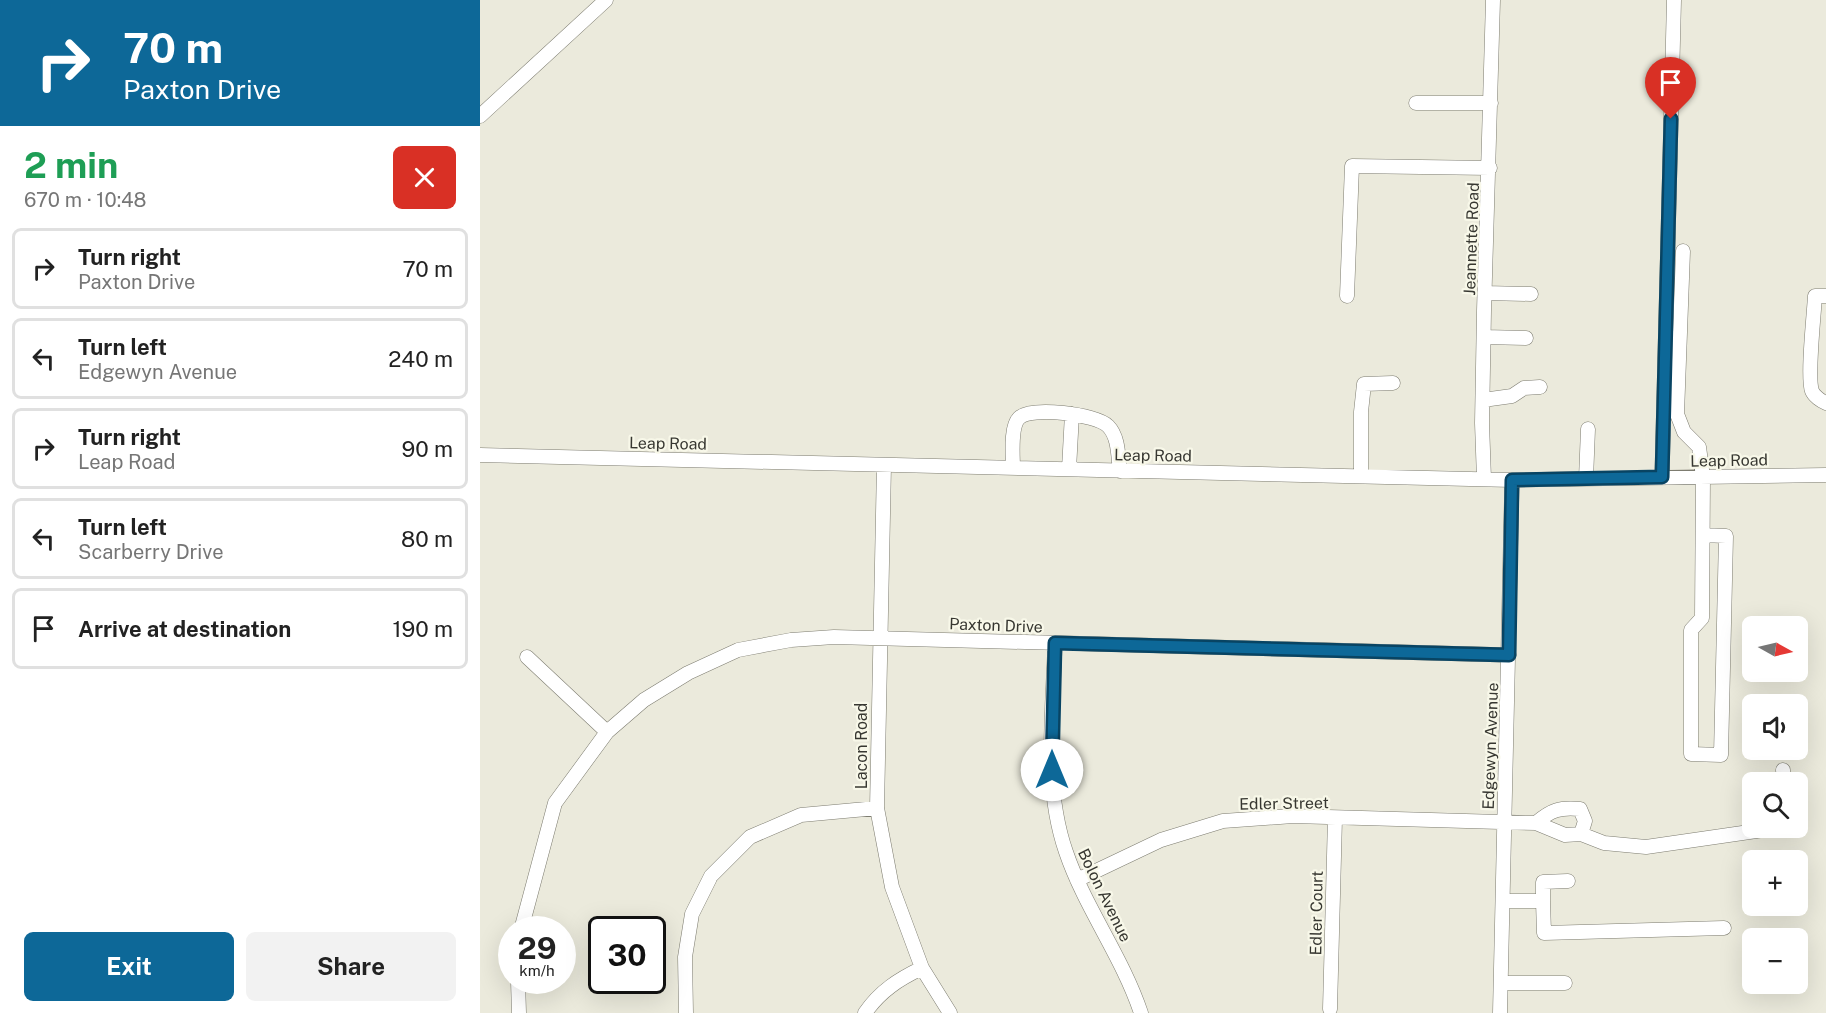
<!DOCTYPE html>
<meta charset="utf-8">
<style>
body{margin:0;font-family:"Public Sans",sans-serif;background:#f2f2f2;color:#222;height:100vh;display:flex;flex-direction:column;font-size:22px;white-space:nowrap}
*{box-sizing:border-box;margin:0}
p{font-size:20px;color:#767676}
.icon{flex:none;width:33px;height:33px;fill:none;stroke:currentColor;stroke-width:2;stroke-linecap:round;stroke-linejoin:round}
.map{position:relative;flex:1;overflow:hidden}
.drawer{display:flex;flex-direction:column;background:#fff;width:480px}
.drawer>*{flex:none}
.banner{background:#0d6898;color:#fff;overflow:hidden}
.needle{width:39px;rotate:98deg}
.controls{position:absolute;left:1262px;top:616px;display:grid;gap:12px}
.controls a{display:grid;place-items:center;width:66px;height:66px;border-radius:9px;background:#fff;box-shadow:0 6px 24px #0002;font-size:30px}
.speed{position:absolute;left:18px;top:916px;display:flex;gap:12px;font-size:30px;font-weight:700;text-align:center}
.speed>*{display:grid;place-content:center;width:78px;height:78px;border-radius:50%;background:#fff;box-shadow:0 6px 24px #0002;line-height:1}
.speed small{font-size:15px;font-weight:400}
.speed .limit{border:3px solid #111;border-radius:9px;background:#fff;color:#111}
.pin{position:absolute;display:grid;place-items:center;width:51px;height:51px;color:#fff;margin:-62px -26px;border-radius:50% 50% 50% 0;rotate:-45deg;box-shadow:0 0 6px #0007}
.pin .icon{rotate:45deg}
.me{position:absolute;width:66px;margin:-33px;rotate:0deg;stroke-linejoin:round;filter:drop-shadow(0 0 4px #0008)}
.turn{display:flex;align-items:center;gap:21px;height:126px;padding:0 24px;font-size:27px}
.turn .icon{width:78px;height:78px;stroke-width:2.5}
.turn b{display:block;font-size:42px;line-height:51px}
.round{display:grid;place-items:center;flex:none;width:63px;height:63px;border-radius:9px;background:#f2f2f2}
.summary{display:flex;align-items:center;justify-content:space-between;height:102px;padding:0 24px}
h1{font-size:36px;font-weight:700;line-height:45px;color:#1e9e55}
.primary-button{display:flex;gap:12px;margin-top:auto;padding:12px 24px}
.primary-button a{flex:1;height:69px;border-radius:9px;background:#0d6898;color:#fff;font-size:24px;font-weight:700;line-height:69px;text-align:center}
.primary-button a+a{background:#f2f2f2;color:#222}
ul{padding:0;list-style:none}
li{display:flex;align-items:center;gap:18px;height:81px;margin:0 12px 9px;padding:0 12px;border:3px solid #e0e0e0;border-radius:9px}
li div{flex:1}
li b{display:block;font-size:22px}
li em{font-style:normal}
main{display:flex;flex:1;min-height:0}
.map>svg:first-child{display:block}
</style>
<main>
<section class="drawer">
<div class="banner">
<div class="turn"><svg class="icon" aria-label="right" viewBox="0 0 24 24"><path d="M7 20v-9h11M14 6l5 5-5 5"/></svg><div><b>70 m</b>Paxton Drive</div></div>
</div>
<div class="summary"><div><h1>2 min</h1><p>670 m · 10:48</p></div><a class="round" style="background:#d93025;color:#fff"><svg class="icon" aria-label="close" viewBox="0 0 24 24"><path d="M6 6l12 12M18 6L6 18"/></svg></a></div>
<ul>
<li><svg class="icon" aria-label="right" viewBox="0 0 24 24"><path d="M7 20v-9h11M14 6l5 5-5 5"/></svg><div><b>Turn right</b><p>Paxton Drive</p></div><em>70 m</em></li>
<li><svg class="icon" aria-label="left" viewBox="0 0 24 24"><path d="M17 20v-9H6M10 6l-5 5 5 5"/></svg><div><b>Turn left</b><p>Edgewyn Avenue</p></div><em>240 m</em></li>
<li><svg class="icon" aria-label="right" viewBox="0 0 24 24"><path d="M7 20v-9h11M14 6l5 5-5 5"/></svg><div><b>Turn right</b><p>Leap Road</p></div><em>90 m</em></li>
<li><svg class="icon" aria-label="left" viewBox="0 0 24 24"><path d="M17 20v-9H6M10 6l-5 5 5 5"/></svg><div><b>Turn left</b><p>Scarberry Drive</p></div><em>80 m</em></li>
<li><svg class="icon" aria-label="arrive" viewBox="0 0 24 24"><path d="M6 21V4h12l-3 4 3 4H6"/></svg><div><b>Arrive at destination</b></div><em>190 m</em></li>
</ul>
<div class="primary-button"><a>Exit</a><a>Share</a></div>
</section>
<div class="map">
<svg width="1346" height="1013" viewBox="0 0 1346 1013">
<rect width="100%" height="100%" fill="#ebeadc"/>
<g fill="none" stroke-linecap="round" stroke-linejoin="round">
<defs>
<path id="minor" d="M936 103H1011
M0 116 126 0
M1203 251 1197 414 1204 432 1219 447 1223 477 1222 618 1211 630V754L1241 755 1246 536 1223 535
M1005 293 1051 294
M867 296 872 166 1010 168
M1346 296H1335C1334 314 1327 377 1332 391 1334 396 1341 401 1346 403
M1004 337 1046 338
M1003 400 1032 396 1044 388 1060 387
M0 455 1032 480 1346 475
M404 465 397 808 412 887 442 968 470 1013
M533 468C533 456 530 427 539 418 551 406 616 414 628 426 639 437 638 457 640 471
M589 469 592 414
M881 476V412L884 384 913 383
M1182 477 1194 0
M1004 479 1002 423 1004 311 1013 0
M1106 479 1108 429
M575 643C573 712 563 786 586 852 605 908 642 956 661 1013
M47 657 127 732
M1303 770 1304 783
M1101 834 1124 843 1166 847 1297 828
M597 880 681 840 743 821 813 816 1056 823C1071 810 1080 807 1100 809L1105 821 1101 834 1085 835 1056 823
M1023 901H1063V882L1088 881
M1063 901 1064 933 1244 928
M41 930 75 803 127 732 164 700 208 673 258 650 311 640 354 637 1029 655
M38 981 39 1013
M1021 983H1085
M850 1009 855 818
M206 1013 205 957 212 914 231 876 270 837 321 815 397 808
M385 1013C400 991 419 979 442 968
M1020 1013 1032 480"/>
</defs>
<use href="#minor" stroke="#7d7c70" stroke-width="15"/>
<use href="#minor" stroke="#fff" stroke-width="14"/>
</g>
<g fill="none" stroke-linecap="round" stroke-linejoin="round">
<defs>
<path id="route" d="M572 770 575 643 1029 655 1032 480 1182 477 1191 119"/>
</defs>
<use href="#route" stroke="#084463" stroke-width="15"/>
<use href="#route" stroke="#0d6898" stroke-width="10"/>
</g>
<g text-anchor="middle" stroke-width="4.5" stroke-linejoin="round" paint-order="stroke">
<g font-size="16" fill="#373731" stroke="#f8f8e9">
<text transform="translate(991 239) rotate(-88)" y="6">Jeannette Road</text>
<text transform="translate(188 443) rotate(1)" y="6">Leap Road</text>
<text transform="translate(673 455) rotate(1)" y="6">Leap Road</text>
<text transform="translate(1249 460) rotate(-1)" y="6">Leap Road</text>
<text transform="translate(516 625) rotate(2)" y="6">Paxton Drive</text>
<text transform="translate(381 746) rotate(-90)" y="6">Lacon Road</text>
<text transform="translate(1010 746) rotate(-88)" y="6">Edgewyn Avenue</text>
<text transform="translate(804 803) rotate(-1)" y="6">Edler Street</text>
<text transform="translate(625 895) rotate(64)" y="6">Bolon Avenue</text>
<text transform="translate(836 913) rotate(-89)" y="6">Edler Court</text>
</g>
</g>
</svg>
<div class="controls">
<a><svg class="needle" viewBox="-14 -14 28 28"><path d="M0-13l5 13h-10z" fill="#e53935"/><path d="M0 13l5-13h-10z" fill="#767676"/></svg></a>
<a><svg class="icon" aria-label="sound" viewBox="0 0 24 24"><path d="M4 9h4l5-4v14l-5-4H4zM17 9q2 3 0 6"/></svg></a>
<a><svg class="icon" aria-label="search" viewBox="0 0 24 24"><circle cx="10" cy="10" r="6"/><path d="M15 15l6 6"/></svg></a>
<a>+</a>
<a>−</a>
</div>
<div class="speed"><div>29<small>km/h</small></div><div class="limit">30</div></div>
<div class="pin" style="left:1191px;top:119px;background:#d93025"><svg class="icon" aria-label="arrive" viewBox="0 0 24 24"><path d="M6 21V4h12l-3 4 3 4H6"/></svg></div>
<svg class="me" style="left:572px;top:770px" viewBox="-20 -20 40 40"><circle r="19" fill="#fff"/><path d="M0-13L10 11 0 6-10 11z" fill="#0d6898"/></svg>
</div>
</main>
